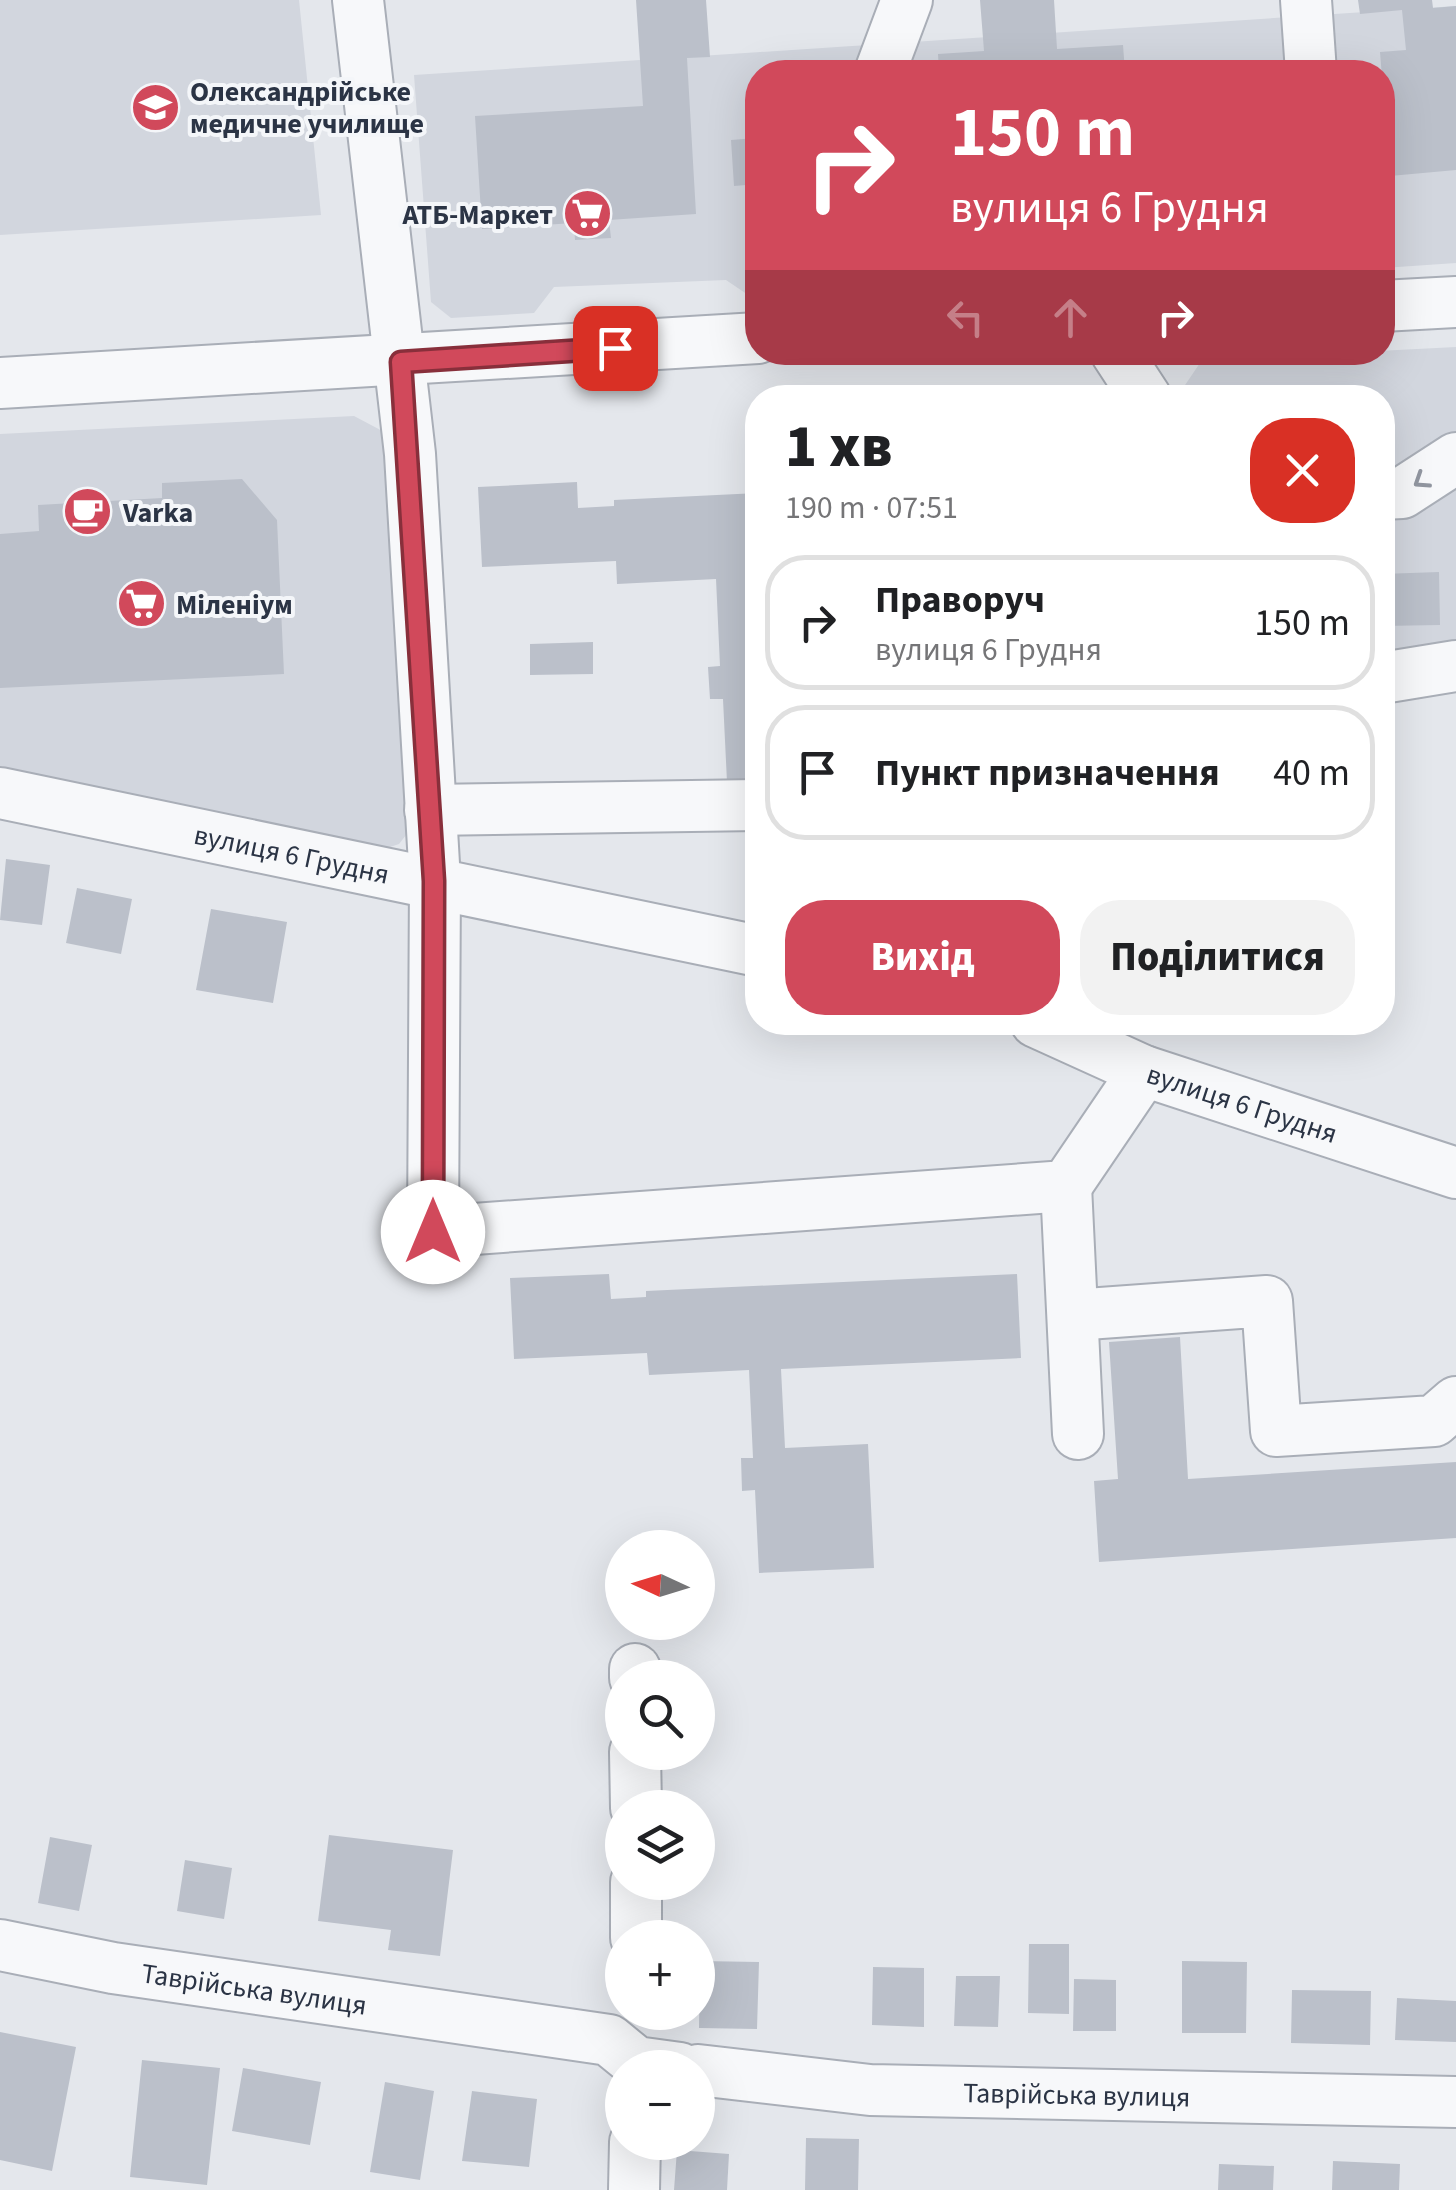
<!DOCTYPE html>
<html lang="uk">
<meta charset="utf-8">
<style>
body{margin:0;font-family:"Source Sans 3",sans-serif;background:#f2f2f2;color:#202124;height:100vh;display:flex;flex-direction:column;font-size:38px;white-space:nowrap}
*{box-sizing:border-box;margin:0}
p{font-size:32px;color:#757577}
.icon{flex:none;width:55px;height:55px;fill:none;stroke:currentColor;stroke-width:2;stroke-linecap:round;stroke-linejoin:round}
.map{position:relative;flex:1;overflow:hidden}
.sheet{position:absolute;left:745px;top:385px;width:650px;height:650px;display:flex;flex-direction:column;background:#fff;border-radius:40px;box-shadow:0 10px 40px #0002}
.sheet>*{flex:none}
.top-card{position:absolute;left:745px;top:60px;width:650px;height:305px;border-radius:40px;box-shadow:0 10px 40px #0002;background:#d1495b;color:#fff;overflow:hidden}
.needle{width:65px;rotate:274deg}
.buttons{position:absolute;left:605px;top:1530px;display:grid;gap:20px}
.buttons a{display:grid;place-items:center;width:110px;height:110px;border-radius:50%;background:#fff;box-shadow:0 10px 40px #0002;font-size:50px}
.pin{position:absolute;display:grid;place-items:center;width:85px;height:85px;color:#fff;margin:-42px;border-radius:20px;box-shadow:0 5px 15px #0006}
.me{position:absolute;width:110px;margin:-55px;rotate:0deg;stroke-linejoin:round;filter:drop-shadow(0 0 8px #0008)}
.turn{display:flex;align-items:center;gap:35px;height:210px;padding:0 40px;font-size:45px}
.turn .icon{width:130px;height:130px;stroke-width:2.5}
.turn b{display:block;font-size:70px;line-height:85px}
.lanes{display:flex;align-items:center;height:95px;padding:0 40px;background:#0003;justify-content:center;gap:50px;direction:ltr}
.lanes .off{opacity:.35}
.round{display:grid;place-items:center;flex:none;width:105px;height:105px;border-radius:40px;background:#f2f2f2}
.headline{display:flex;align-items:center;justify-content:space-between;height:170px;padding:0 40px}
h1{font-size:60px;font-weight:800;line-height:75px}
.cta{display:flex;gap:20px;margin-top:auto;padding:20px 40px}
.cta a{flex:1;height:115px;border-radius:40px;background:#d1495b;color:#fff;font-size:40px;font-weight:800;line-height:115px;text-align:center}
.cta a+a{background:#f2f2f2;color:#202124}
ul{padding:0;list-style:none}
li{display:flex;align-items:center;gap:30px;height:135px;margin:0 20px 15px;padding:0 20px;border:5px solid #e0e0e0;border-radius:40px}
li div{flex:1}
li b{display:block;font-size:38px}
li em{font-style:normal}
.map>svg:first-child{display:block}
</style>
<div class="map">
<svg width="1456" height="2190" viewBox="0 0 1456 2190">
<rect width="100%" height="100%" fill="#e4e7ec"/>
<path fill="#d2d6de" d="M0 0H299L321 215 0 235Z
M1456 6V263L1383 268 1382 72H758L757 301 726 280 554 287 534 313 451 318 431 302 414 75Z
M1456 347V653L1383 664 1382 398H1117L1127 390 1183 388 1202 360Z
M354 416 388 434 417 821 399 844 381 850 360 848 0 766V434Z"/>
<path fill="#bbc0ca" d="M636 0H706L710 57 687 58 696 214 609 220 611 238 575 240 574 223 482 229 475 116 643 106Z
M980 0H1054L1057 49 1123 45 1125 72H939L938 54 984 51Z
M1358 0H1432L1433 8 1456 6V170L1390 176 1380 52 1406 50 1402 10 1360 14Z
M756 138 758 184 734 186 731 140Z
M242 479 277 520 284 674 0 688V534L39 531 38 505 162 498V483Z
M577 482 578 508 614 506V500L758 493V577H748L752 656H758V781L727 782 723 699H710L708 667 720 666 716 579 617 584 616 561 482 567 478 487Z
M1439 572 1440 625 1382 626V574Z
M593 642V674L530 675V644Z
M6 859 50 865 42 925 0 920Z
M77 888 132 899 121 954 66 943Z
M211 909 287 922 273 1003 196 990Z
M1382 954 1393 956 1384 996H1382Z
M609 1274 611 1299 646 1297V1291L1017 1274 1021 1358 781 1369 785 1448 868 1444 874 1568 759 1573 755 1490 742 1491 741 1458H753L749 1370 649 1375 647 1353 514 1359 510 1278Z
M1180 1337 1188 1479 1456 1462V1538L1099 1562 1094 1481 1118 1479 1109 1342Z
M329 1835 453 1850 440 1956 388 1950 391 1930 318 1921Z
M50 1837 92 1845 79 1911 38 1903Z
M185 1860 232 1868 224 1919 177 1911Z
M1029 1944H1069V2014L1028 2013Z
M700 1961 759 1962 757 2029 699 2028Z
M1182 1961 1247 1962 1246 2033H1182Z
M873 1967 924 1968V2027L872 2025Z
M956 1976H1000L998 2027 954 2026Z
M1074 1979 1116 1980V2031H1073Z
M1292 1990 1371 1991 1370 2045 1291 2043Z
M1397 1998 1456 2001V2042L1395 2040Z
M0 2032 76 2047 52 2171 0 2160Z
M142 2060 220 2068 207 2185 130 2177Z
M243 2068 321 2082 310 2145 232 2131Z
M385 2082 434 2091 420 2180 370 2172Z
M472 2091 537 2099 529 2167 462 2161Z
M806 2138 859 2139 858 2190H805Z
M677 2150 729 2154 727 2190H674Z
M1333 2161 1400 2164 1399 2190H1332Z
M1219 2164 1274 2166 1273 2190H1218Z"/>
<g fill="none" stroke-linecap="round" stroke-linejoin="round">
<defs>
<g id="minor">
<path d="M358 0 410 454 435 881 433 1232 1066 1186 1144 1071"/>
<path d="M1306 0 1311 72"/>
<path d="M880 72 907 0"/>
<path d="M1382 306 1456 302"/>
<path d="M1116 352 1146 398"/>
<path d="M0 383 758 338"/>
<path d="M1382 494 1402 493 1456 458"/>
<path d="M1382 678 1456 666"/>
<path id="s1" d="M0 793 758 951"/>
<path d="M430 810 758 805"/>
<path id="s2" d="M1036 1022 1144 1071 1456 1173"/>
<path d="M1066 1186 1078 1434"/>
<path d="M1073 1315 1267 1301 1276 1431 1434 1421 1456 1402"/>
<path d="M635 1669V1678"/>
<path d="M635 1752 636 1808"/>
<path d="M636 1882V1938"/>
<path id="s3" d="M0 1945 113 1968 609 2040 636 2062 680 2068"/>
<path id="s4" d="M698 2070 870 2090 1456 2102"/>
<path d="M634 2190 635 2142"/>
</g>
</defs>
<use href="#minor" stroke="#a9aeb7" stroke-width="54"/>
<use href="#minor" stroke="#f7f8fa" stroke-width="50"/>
</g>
<defs><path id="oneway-chevron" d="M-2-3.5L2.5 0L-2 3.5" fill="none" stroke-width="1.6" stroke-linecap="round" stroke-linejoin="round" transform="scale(2.5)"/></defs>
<use stroke="#9196a0" href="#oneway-chevron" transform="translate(1421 481) rotate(147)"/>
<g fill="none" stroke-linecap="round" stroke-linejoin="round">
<defs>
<path id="route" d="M433 1232 434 881 401 362 615 348"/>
</defs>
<use href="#route" stroke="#882f3b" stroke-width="25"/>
<use href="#route" stroke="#d1495b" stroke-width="18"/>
</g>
<defs>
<symbol id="university-disc" viewBox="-11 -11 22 22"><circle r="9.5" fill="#d1495b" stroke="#f4f6f9"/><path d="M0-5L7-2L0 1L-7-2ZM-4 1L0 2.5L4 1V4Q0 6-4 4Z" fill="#fff"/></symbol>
<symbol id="supermarket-disc" viewBox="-11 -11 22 22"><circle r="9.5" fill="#d1495b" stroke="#f4f6f9"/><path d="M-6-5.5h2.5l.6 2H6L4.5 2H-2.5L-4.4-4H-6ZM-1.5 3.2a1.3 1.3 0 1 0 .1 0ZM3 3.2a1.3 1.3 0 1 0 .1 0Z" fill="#fff"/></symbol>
<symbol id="cafe-disc" viewBox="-11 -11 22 22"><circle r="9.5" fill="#d1495b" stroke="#f4f6f9"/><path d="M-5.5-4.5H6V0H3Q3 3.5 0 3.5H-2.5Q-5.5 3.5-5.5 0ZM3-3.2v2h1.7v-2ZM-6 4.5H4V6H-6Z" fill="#fff"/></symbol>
</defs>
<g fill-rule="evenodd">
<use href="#university-disc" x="128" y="80" width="55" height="55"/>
<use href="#supermarket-disc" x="560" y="186" width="55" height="55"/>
<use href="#cafe-disc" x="60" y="484" width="55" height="55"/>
<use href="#supermarket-disc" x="114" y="576" width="55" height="55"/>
</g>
<g text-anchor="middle" stroke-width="8" stroke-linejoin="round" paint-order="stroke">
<g font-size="28" font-weight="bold" fill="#2b3445" stroke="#f4f6f9" text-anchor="start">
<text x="190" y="101">Олександрійське<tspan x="190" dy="32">медичне училище</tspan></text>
<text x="553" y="224" text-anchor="end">АТБ-Маркет</text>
<text x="123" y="522">Varka</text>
<text x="176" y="614">Міленіум</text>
</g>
<g font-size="28" fill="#2b3445" stroke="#f4f6f9">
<text dy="10" stroke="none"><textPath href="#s1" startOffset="298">вулиця 6 Грудня</textPath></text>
<text dy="10" stroke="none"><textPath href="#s2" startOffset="222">вулиця 6 Грудня</textPath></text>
<text dy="10" stroke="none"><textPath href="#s3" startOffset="258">Таврійська вулиця</textPath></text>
<text dy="10" stroke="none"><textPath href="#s4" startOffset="380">Таврійська вулиця</textPath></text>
</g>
</g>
</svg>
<div class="buttons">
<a><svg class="needle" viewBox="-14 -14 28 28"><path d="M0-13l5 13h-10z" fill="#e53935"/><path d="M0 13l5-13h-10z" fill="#757577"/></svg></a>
<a><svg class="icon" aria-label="search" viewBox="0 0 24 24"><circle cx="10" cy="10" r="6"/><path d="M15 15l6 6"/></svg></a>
<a><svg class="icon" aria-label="layers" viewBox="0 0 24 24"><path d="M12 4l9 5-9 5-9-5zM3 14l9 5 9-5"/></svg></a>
<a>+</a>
<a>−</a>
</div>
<div class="pin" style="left:615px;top:348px;background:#d93025"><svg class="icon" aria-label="arrive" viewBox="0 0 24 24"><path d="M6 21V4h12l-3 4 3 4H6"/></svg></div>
<svg class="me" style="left:433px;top:1232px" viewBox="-20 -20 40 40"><circle r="19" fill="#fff"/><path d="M0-13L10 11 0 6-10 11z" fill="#d1495b"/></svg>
<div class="top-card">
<div class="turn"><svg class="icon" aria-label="right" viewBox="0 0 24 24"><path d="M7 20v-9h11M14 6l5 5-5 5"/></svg><div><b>150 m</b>вулиця 6 Грудня</div></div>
<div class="lanes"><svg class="icon off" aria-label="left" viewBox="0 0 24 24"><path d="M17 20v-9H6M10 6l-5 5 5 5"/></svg><svg class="icon off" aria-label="ahead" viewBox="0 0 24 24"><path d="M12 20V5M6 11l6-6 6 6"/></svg><svg class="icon" aria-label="right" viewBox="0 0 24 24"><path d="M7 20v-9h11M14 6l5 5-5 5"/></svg></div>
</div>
<section class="sheet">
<div class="headline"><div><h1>1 хв</h1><p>190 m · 07:51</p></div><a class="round" style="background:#d93025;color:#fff"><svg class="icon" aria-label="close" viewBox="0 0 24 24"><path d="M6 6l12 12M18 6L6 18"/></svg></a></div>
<ul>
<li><svg class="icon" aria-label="right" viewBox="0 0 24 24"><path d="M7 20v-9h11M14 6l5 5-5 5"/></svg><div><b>Праворуч</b><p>вулиця 6 Грудня</p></div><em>150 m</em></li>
<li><svg class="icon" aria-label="arrive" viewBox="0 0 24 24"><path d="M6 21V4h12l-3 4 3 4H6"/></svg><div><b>Пункт призначення</b></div><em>40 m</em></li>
</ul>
<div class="cta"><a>Вихід</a><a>Поділитися</a></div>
</section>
</div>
